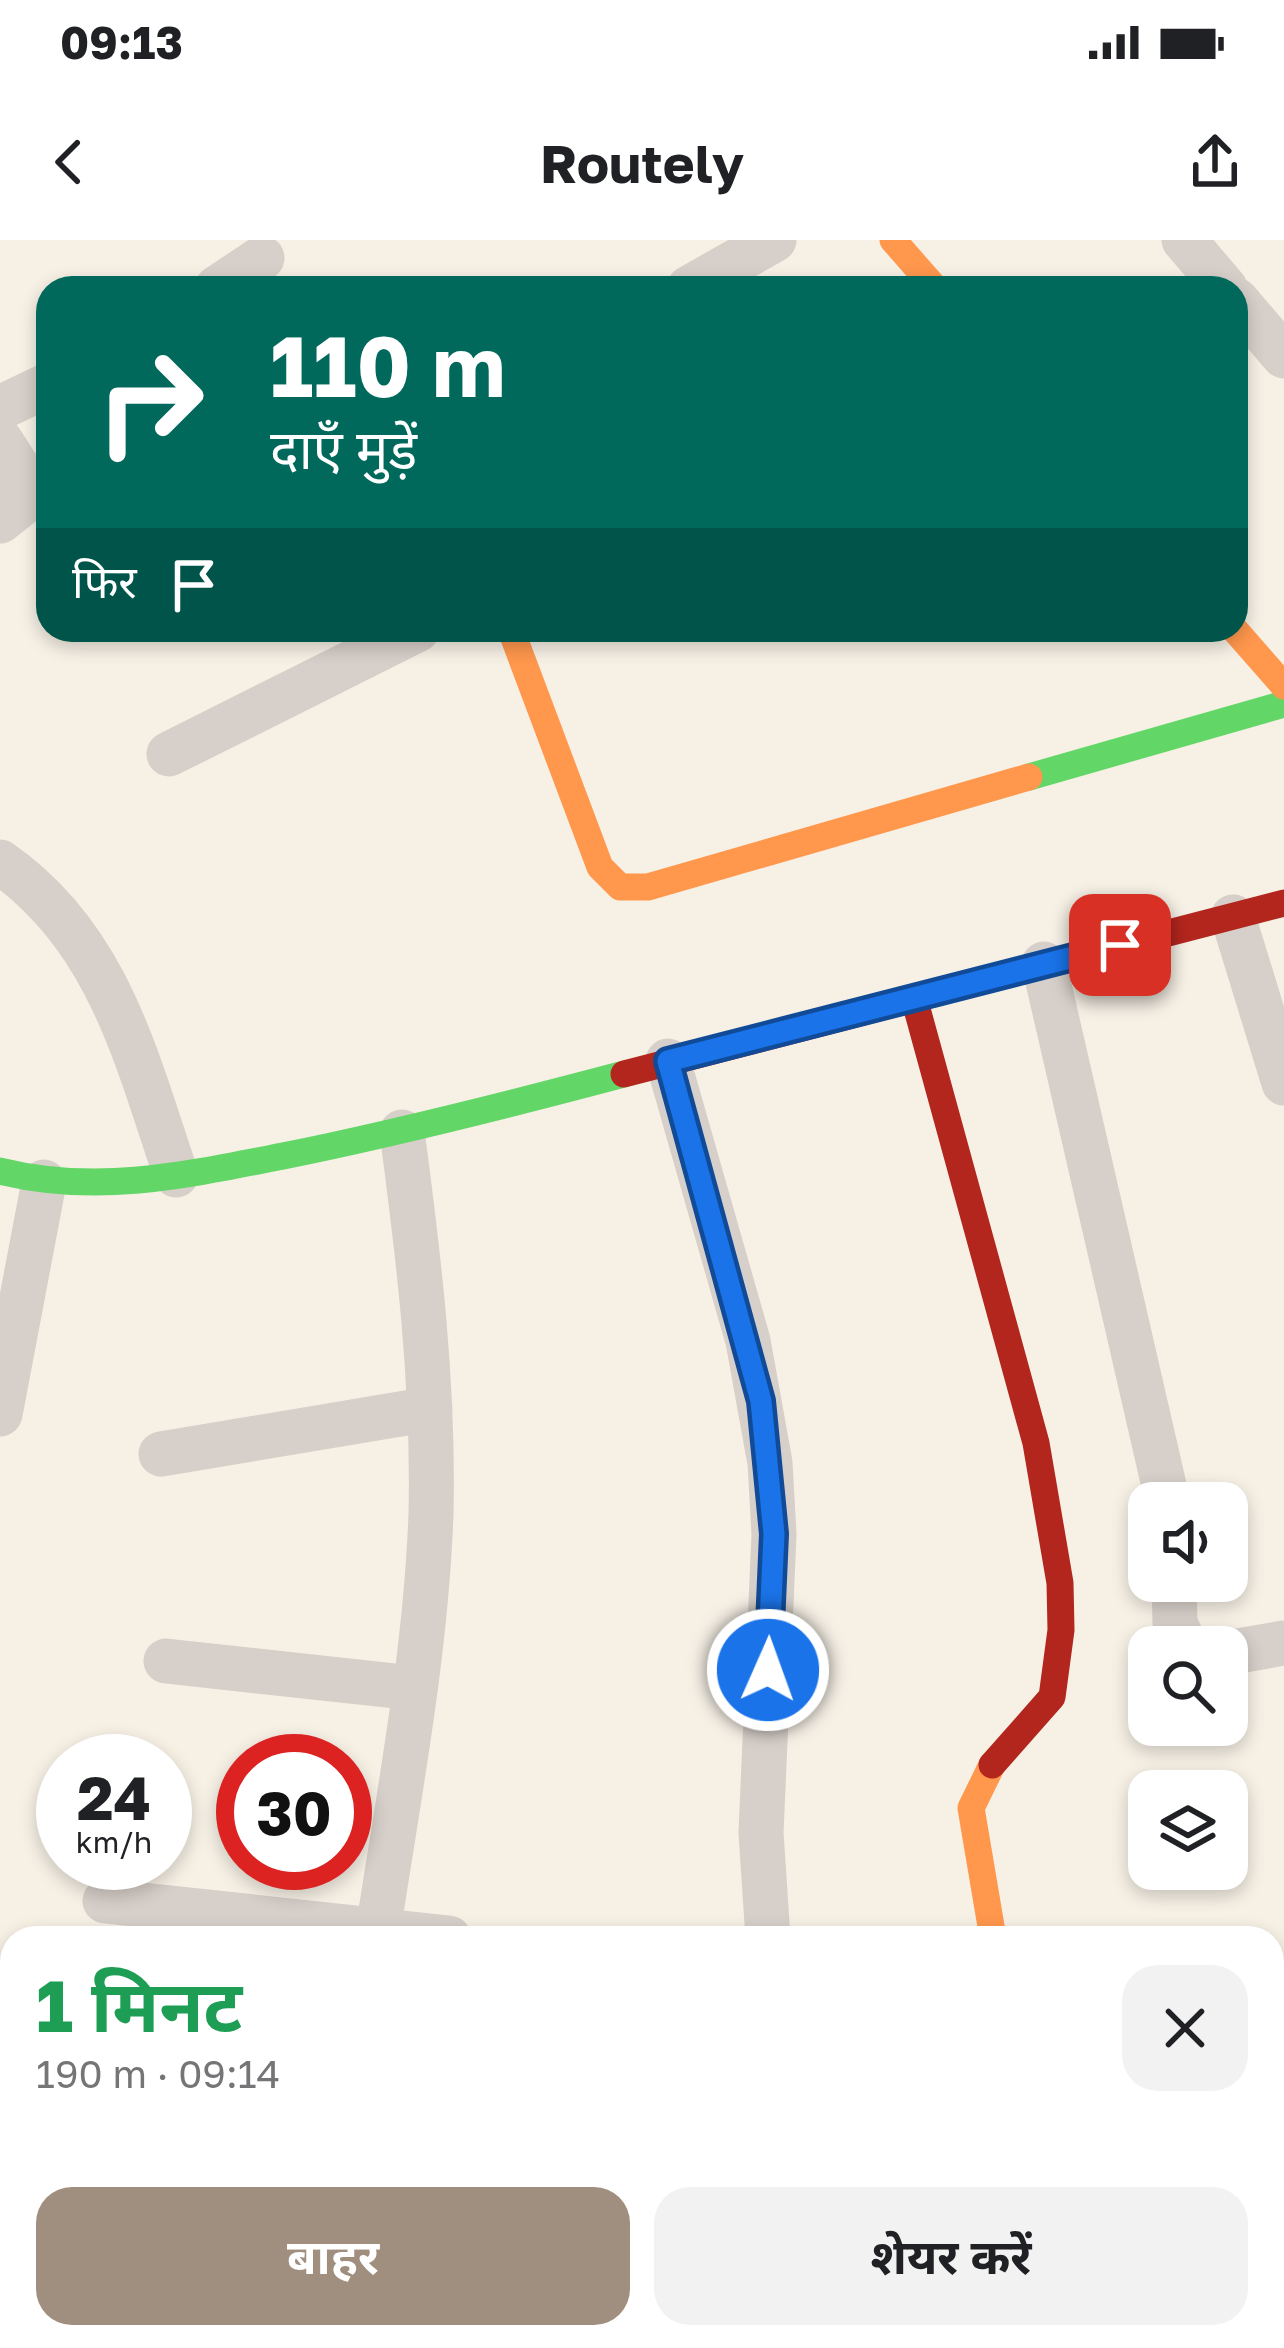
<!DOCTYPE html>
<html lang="hi">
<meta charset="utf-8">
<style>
body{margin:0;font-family:"Golos Text","Noto Sans Devanagari",sans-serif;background:#f2f2f2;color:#202124;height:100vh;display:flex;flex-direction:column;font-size:45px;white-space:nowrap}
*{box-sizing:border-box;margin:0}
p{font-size:39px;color:#757577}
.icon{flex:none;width:66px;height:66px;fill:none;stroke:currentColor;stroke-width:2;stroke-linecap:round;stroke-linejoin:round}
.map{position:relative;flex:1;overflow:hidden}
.side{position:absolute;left:0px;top:1686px;width:1284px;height:423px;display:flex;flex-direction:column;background:#fff;border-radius:36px 36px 0 0;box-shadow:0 6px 18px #0003}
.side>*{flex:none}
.hud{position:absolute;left:36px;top:36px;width:1212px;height:366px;border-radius:36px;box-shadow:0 6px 18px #0003;background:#00695c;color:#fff;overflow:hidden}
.tools{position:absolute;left:1128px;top:1242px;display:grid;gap:24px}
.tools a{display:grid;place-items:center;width:120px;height:120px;border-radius:24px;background:#fff;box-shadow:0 6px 18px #0003;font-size:60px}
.speed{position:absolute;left:36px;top:1494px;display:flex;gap:24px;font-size:60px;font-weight:700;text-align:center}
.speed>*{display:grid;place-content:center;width:156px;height:156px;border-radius:50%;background:#fff;box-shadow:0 6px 18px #0003;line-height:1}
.speed small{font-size:30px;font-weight:400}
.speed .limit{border:18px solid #d22;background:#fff;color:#111}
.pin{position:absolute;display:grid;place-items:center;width:102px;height:102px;color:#fff;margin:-51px;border-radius:24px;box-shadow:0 6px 18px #0006}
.me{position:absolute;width:132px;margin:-66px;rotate:2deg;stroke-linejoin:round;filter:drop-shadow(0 0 9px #0008)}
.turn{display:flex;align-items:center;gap:42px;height:252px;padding:0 36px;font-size:54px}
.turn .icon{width:156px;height:156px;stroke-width:2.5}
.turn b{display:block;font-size:84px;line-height:102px}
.then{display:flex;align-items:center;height:114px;padding:0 36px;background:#0003;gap:24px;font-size:45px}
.round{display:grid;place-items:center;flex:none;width:126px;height:126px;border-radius:36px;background:#f2f2f2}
.overview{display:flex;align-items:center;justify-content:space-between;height:204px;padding:0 36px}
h1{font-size:72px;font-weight:700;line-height:90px;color:#1e9e55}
.action{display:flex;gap:24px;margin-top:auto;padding:24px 36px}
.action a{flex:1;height:138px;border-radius:36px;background:#a08e7e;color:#fff;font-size:48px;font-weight:700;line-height:138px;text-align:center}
.action a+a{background:#f2f2f2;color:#202124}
.status{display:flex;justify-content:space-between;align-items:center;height:84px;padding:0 60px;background:#fff;direction:ltr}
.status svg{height:33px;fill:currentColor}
header{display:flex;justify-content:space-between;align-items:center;height:156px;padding:0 36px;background:#fff;font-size:54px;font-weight:700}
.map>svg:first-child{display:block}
</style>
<div class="status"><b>09:13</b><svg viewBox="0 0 49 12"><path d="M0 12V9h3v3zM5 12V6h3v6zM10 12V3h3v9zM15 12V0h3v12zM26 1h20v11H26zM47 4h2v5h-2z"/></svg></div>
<header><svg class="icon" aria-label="back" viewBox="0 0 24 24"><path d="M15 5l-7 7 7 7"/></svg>Routely<svg class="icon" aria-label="share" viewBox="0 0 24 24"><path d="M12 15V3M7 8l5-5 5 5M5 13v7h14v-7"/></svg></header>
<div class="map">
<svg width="1284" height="2108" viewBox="0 0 1284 2108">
<rect width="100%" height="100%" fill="#f6f0e5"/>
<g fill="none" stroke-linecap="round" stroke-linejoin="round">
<path stroke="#d7cfc9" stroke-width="45" d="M1184 0 1225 48
M217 48 262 18
M689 48 774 0
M1236 60 1284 116
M0 168 48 145
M0 200 18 228 24 262 0 281
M169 514 417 390
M0 622C108 697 136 817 176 935
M1233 677 1284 843
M1044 724 1168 1263
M668 821 748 1101 770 1223 774 1294 761 1593 768 1698
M0 1174 44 942
M161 1214 430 1169
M1174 1341 1175 1383 1186 1407
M1227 1413 1284 1403
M166 1421 414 1448
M105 1661 449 1698
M378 1691C399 1553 426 1413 431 1274 434 1145 419 1019 402 892
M1272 1781 1284 1780
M1272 2039 1284 2037
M0 2050 12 2051
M1063 2097 1066 2108
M940 2108 986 2097"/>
<path stroke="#63d668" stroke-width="27" d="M1029 537 1284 464
M0 931C97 955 187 935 283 916 398 893 511 864 624 834"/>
<path stroke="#ff974d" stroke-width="27" d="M893 0 935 48
M511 390 600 627 620 647H648L1029 537
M1235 390 1284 446
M992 1525 971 1568 993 1698"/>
<path stroke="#b3261e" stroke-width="27" d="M914 758 1036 1203 1060 1343 1061 1390 1052 1457 992 1525
M624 834 1284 663"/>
</g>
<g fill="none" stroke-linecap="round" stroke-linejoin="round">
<defs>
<path id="route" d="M768 1430 774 1294 761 1161 668 821 1120 705"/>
</defs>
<use href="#route" stroke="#114b97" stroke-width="30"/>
<use href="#route" stroke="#1a73e8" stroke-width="21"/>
</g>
</svg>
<div class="tools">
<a><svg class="icon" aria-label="sound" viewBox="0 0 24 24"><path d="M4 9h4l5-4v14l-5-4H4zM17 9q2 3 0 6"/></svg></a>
<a><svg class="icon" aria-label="search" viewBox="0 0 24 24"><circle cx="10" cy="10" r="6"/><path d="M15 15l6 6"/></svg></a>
<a><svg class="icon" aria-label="layers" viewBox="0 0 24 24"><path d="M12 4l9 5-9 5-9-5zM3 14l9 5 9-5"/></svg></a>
</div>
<div class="speed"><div>24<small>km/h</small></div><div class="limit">30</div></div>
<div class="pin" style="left:1120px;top:705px;background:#d93025"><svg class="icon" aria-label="arrive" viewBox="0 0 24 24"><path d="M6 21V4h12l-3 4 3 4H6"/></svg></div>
<svg class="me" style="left:768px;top:1430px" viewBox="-20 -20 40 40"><circle r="17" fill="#1a73e8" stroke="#fff" stroke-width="3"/><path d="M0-11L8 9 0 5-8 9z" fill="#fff"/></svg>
<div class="hud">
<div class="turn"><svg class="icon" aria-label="right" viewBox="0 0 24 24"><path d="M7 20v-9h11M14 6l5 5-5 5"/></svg><div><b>110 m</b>दाएँ मुड़ें</div></div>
<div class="then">फिर<svg class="icon" aria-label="arrive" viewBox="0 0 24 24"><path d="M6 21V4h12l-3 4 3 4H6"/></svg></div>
</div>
<section class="side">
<div class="overview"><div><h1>1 मिनट</h1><p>190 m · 09:14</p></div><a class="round"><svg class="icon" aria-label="close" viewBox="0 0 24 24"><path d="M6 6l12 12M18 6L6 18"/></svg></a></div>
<div class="action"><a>बाहर</a><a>शेयर करें</a></div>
</section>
</div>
